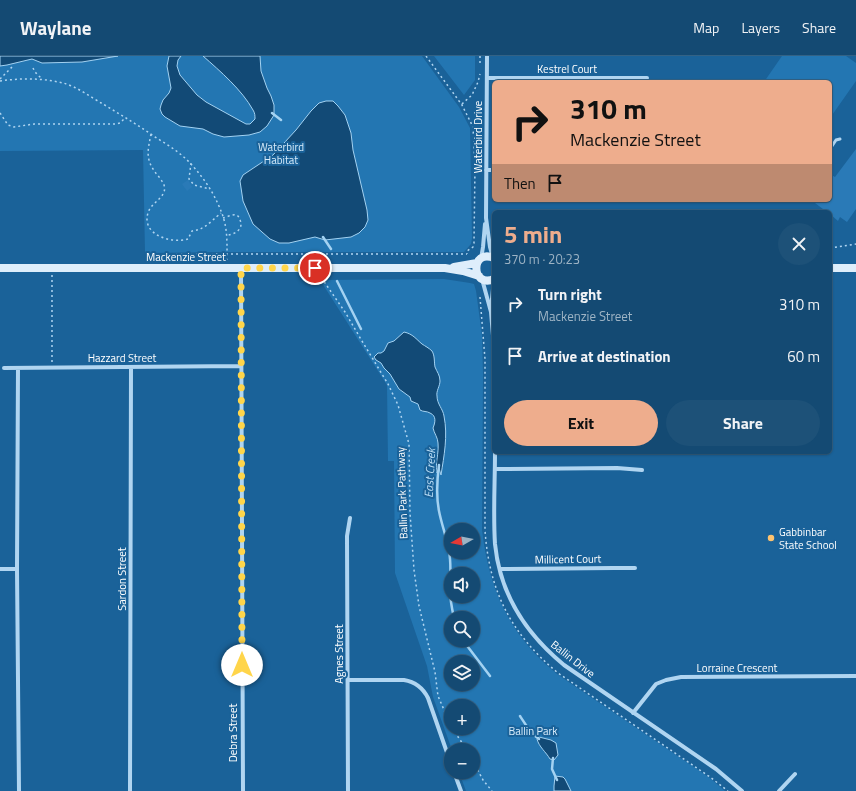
<!DOCTYPE html>
<meta charset="utf-8">
<style>
body{margin:0;font-family:"Titillium Web",sans-serif;background:#1d5178;color:#f1f3f6;height:100vh;display:flex;flex-direction:column;font-size:15px;white-space:nowrap}
*{box-sizing:border-box;margin:0}
p{font-size:13px;color:#9db3c4}
.icon{flex:none;width:22px;height:22px;fill:none;stroke:currentColor;stroke-width:2;stroke-linecap:round;stroke-linejoin:round}
.map{position:relative;flex:1;overflow:hidden}
.drawer{position:absolute;left:492px;top:154px;width:340px;height:244px;display:flex;flex-direction:column;background:#144a73;border-radius:6px;box-shadow:0 1px 3px #0004,0 0 0 1px #336285}
.drawer>*{flex:none}
.hud{position:absolute;left:492px;top:24px;width:340px;height:122px;border-radius:6px;box-shadow:0 1px 3px #0004,0 0 0 1px #336285;background:#eead8d;color:#111;overflow:hidden}
.needle{width:26px;rotate:261deg}
.controls{position:absolute;left:444px;top:467px;display:grid;gap:8px}
.controls a{display:grid;place-items:center;width:36px;height:36px;border-radius:50%;background:#144a73;box-shadow:0 1px 3px #0004,0 0 0 1px #336285;font-size:20px}
.pin{position:absolute;display:grid;place-items:center;width:34px;height:34px;color:#fff;margin:-17px;border:2px solid #fff;border-radius:50%;box-shadow:0 1px 4px #0007}
.me{position:absolute;width:44px;margin:-22px;rotate:0deg;stroke-linejoin:round;filter:drop-shadow(0 0 3px #0008)}
.turn{display:flex;align-items:center;gap:14px;height:84px;padding:0 12px;font-size:18px}
.turn .icon{width:52px;height:52px;stroke-width:2.5}
.turn b{display:block;font-size:28px;line-height:34px}
.then{display:flex;align-items:center;height:38px;padding:0 12px;background:#0003;gap:8px;font-size:15px}
.round{display:grid;place-items:center;flex:none;width:42px;height:42px;border-radius:21px;background:#1d5178}
.head{display:flex;align-items:center;justify-content:space-between;height:68px;padding:0 12px}
h1{font-size:24px;font-weight:700;line-height:30px;color:#eead8d}
.primary-button{display:flex;gap:8px;margin-top:auto;padding:8px 12px}
.primary-button a{flex:1;height:46px;border-radius:24px;background:#eead8d;color:#111;font-size:16px;font-weight:700;line-height:46px;text-align:center}
.primary-button a+a{background:#1d5178;color:#f1f3f6}
ul{padding:0;list-style:none}
li{display:flex;align-items:center;gap:12px;height:52px;padding:0 12px}
li div{flex:1}
li b{display:block;font-size:15px}
li em{font-style:normal}
header{display:flex;align-items:center;gap:24px;box-sizing:border-box;height:56px;padding:0 20px;background:#144a73;border-bottom:1px solid #336285}
header strong{font-size:19px}
nav{display:flex;gap:22px;margin-inline-start:auto;font-size:14px}
.map>svg:first-child{display:block}
</style>
<header>
<strong>Waylane</strong>
<nav><a>Map</a><a>Layers</a><a>Share</a></nav>
</header>
<div class="map">
<svg width="856" height="735" viewBox="0 0 856 735">
<rect width="100%" height="100%" fill="#1a6299"/>
<path fill="#2376b2" fill-rule="evenodd" d="M0 0H422L459 51 470 72 472 182 471 188 464 196H227L145 197 143 94 0 95Z
M434 0H475V24L464 39Z
M782 0H846L856 7V25L830 62V26H764Z
M444 223 470 227 474 228 476 235 482 279 483 318 482 474C489 534 510 580 557 618L710 722 725 735H466L459 716H473V694H452L433 641 427 610 395 517 394 405H388L387 329 322 227 324 224ZM451 474H473V496H451ZM451 518H473V540H451ZM451 562H473V584H451ZM451 606H473V628H451ZM451 650H473V672H451Z"/>
<path fill="#124a76" stroke="#a3d2f2" d="M0 0H118L82 6 42 7 32 3 7 9 0 10Z
M169 0H181L178 4 177 10 180 19 197 39 206 46 246 68H250L255 63C255 60 255 57 253 54 242 34 220 15 203 0H260L261 15 267 32 271 40 274 49V59L267 70 260 76 249 79 224 81 213 78 203 73 180 70 165 61 162 58 160 53 161 49 163 44 169 37 171 32 167 10Z
M326 45H333L338 50 345 59 351 77 353 94 367 154 368 164 365 171 359 177 351 181 325 184 315 181 289 187H279L270 183 262 176 253 168 243 145 240 125 243 119 273 99 296 74 311 55 319 47Z
M404 276C413 278 416 283 422 288 425 290 429 292 432 295 435 300 434 306 435 311 437 316 440 319 440 325 440 330 436 335 437 340 437 348 443 353 444 360 448 380 444 400 441 419L439 412 437 417C435 406 439 398 438 387 438 382 434 377 433 372 435 367 437 360 430 357 427 355 423 356 420 354L418 348 411 345 410 341 399 333 390 318 384 312 381 307 376 304 374 301 378 297H381L384 295 388 287 394 285Z
M539 681 551 684 556 687 558 699 554 704 550 703C546 696 539 691 537 683Z
M555 720 563 721 565 723 571 735H554V730Z"/>
<g fill="none" stroke-linecap="round" stroke-linejoin="round">
<path stroke="#a3d2f2" stroke-width="2.5" d="M272 57 281 64
M323 181 331 193
M337 225 361 273
M439 409C437 424 436 440 439 455 442 471 449 487 450 503 451 514 450 524 450 534 450 544 452 553 454 562
M463 584 468 591 490 620
M520 660C525 668 531 678 539 683
M553 702 552 713 557 724"/>
</g>
<path fill="#2a7ab7" d="M856 93V153L847 166 840 161 838 165 830 158V156H827L811 144H830V118L835 121Z
M188 124 192 131 187 135 182 128Z"/>
<g fill="none" stroke-linecap="round" stroke-linejoin="round">
<path stroke="#b0d5f1" stroke-width="1.5" stroke-dasharray="2 3" stroke-linecap="butt" d="M426 0 462 49 473 71 475 110 474 187 473 191 467 195V198
M480 0V10
M33 12 35 16 42 23
M0 23 12 11
M0 25C21 22 42 22 63 27 76 30 92 42 103 48 121 59 138 69 155 81 168 89 181 97 191 108 202 120 212 134 218 148 228 169 227 182 227 204
M462 48 472 39 478 26 480 18
M0 57 8 69 14 71 34 68H116L120 67 125 62
M151 78C148 94 145 102 155 116 158 120 162 124 164 129 168 141 151 146 148 157 141 179 172 188 188 183L192 175C196 174 199 174 202 172 206 171 217 160 221 157
M191 107 189 123 194 129 210 133
M223 162C227 161 233 158 236 159 239 160 239 162 240 164 244 173 235 178 228 179
M830 192 856 188
M176 198H467
M323 221 325 227 345 256 362 285 388 328 398 349 409 388 410 457 414 514 419 550 435 616 438 640 451 670
M480 241 485 303V474C489 535 511 578 558 617L710 721 728 735
M52 306V219
M452 672 467 694
M473 705 483 724 492 735"/>
<path stroke="#b0d5f1" stroke-width="3" d="M830 93 836 84 840 83
M732 144 749 145 751 144"/>
<path stroke="#b0d5f1" stroke-width="4" d="M487 0 486 162 490 191 493 202
M487 22H647
M486 114H494
M481 203 483 191 485 168
M241 212 243 735
M482 223 491 256 494 291
M491 253 494 223
M4 312 241 310
M18 312 17 513 19 735
M495 396C495 426 493 458 495 488 500 538 526 578 564 609L716 713 742 735
M495 413 617 412 642 414
M0 513H17
M500 513 614 512H635
M348 624H404C416 626 423 632 428 642L451 708
M633 657 656 628 666 624 681 621 856 620
M454 716 461 735
M130 735 131 311
M348 735 347 480 350 462
M779 735 795 718"/>
<path stroke="#deeefb" stroke-width="8" d="M494 202C470 192 471 233 494 223
M454 211 477 207
M0 212H445L463 215 479 220
M830 212H856"/>
</g>
<g fill="none" stroke-linecap="round" stroke-linejoin="round">
<path stroke="#ffd54a" stroke-width="7" stroke-dasharray="0 12.6" d="M242 609 241 212H315"/>
</g>
<circle fill="#ffc36f" stroke="#1a6299" stroke-width="1.5" cx="771" cy="482" r="4"/>
<g text-anchor="middle" stroke-width="4" stroke-linejoin="round" paint-order="stroke">
<g font-size="11" fill="#fff" stroke="#1a6299">
<text x="567" y="17">Kestrel Court</text>
<text transform="translate(478 81) rotate(-90)" y="4">Waterbird Drive</text>
<text x="186" y="205">Mackenzie Street</text>
<text x="122" y="306">Hazzard Street</text>
<text transform="translate(402 437) rotate(-92)" y="4">Ballin Park Pathway</text>
<text transform="translate(568 503) rotate(-1)" y="4">Millicent Court</text>
<text transform="translate(122 523) rotate(-90)" y="4">Sardon Street</text>
<text transform="translate(339 598) rotate(-90)" y="4">Agnes Street</text>
<text transform="translate(573 603) rotate(38)" y="4">Ballin Drive</text>
<text x="737" y="616">Lorraine Crescent</text>
<text transform="translate(233 677) rotate(-90)" y="4">Debra Street</text>
</g>
<g font-size="11" fill="#d7ecfb" stroke="#1a6299">
<text x="281" y="95">Waterbird<tspan x="281" dy="13">Habitat</tspan></text>
<text x="533" y="679">Ballin Park</text>
</g>
<g font-size="11" fill="#fff" stroke="#1a6299" text-anchor="start">
<text x="779" y="480">Gabbinbar<tspan x="779" dy="13">State School</tspan></text>
</g>
<g font-size="12" font-style="italic" fill="#bcdff7" stroke="#1a6299">
<text transform="translate(430 417) rotate(-87)" y="4">East Creek</text>
</g>
</g>
</svg>
<div class="controls">
<a><svg class="needle" viewBox="-14 -14 28 28"><path d="M0-13l5 13h-10z" fill="#e53935"/><path d="M0 13l5-13h-10z" fill="#9db3c4"/></svg></a>
<a><svg class="icon" aria-label="sound" viewBox="0 0 24 24"><path d="M4 9h4l5-4v14l-5-4H4zM17 9q2 3 0 6"/></svg></a>
<a><svg class="icon" aria-label="search" viewBox="0 0 24 24"><circle cx="10" cy="10" r="6"/><path d="M15 15l6 6"/></svg></a>
<a><svg class="icon" aria-label="layers" viewBox="0 0 24 24"><path d="M12 4l9 5-9 5-9-5zM3 14l9 5 9-5"/></svg></a>
<a>+</a>
<a>−</a>
</div>
<div class="pin" style="left:315px;top:212px;background:#d93025"><svg class="icon" aria-label="arrive" viewBox="0 0 24 24"><path d="M6 21V4h12l-3 4 3 4H6"/></svg></div>
<svg class="me" style="left:242px;top:609px" viewBox="-20 -20 40 40"><circle r="19" fill="#fff"/><path d="M0-13L10 11 0 6-10 11z" fill="#ffd54a"/></svg>
<div class="hud">
<div class="turn"><svg class="icon" aria-label="right" viewBox="0 0 24 24"><path d="M7 20v-9h11M14 6l5 5-5 5"/></svg><div><b>310 m</b>Mackenzie Street</div></div>
<div class="then">Then<svg class="icon" aria-label="arrive" viewBox="0 0 24 24"><path d="M6 21V4h12l-3 4 3 4H6"/></svg></div>
</div>
<section class="drawer">
<div class="head"><div><h1>5 min</h1><p>370 m · 20:23</p></div><a class="round"><svg class="icon" aria-label="close" viewBox="0 0 24 24"><path d="M6 6l12 12M18 6L6 18"/></svg></a></div>
<ul>
<li><svg class="icon" aria-label="right" viewBox="0 0 24 24"><path d="M7 20v-9h11M14 6l5 5-5 5"/></svg><div><b>Turn right</b><p>Mackenzie Street</p></div><em>310 m</em></li>
<li><svg class="icon" aria-label="arrive" viewBox="0 0 24 24"><path d="M6 21V4h12l-3 4 3 4H6"/></svg><div><b>Arrive at destination</b></div><em>60 m</em></li>
</ul>
<div class="primary-button"><a>Exit</a><a>Share</a></div>
</section>
</div>
